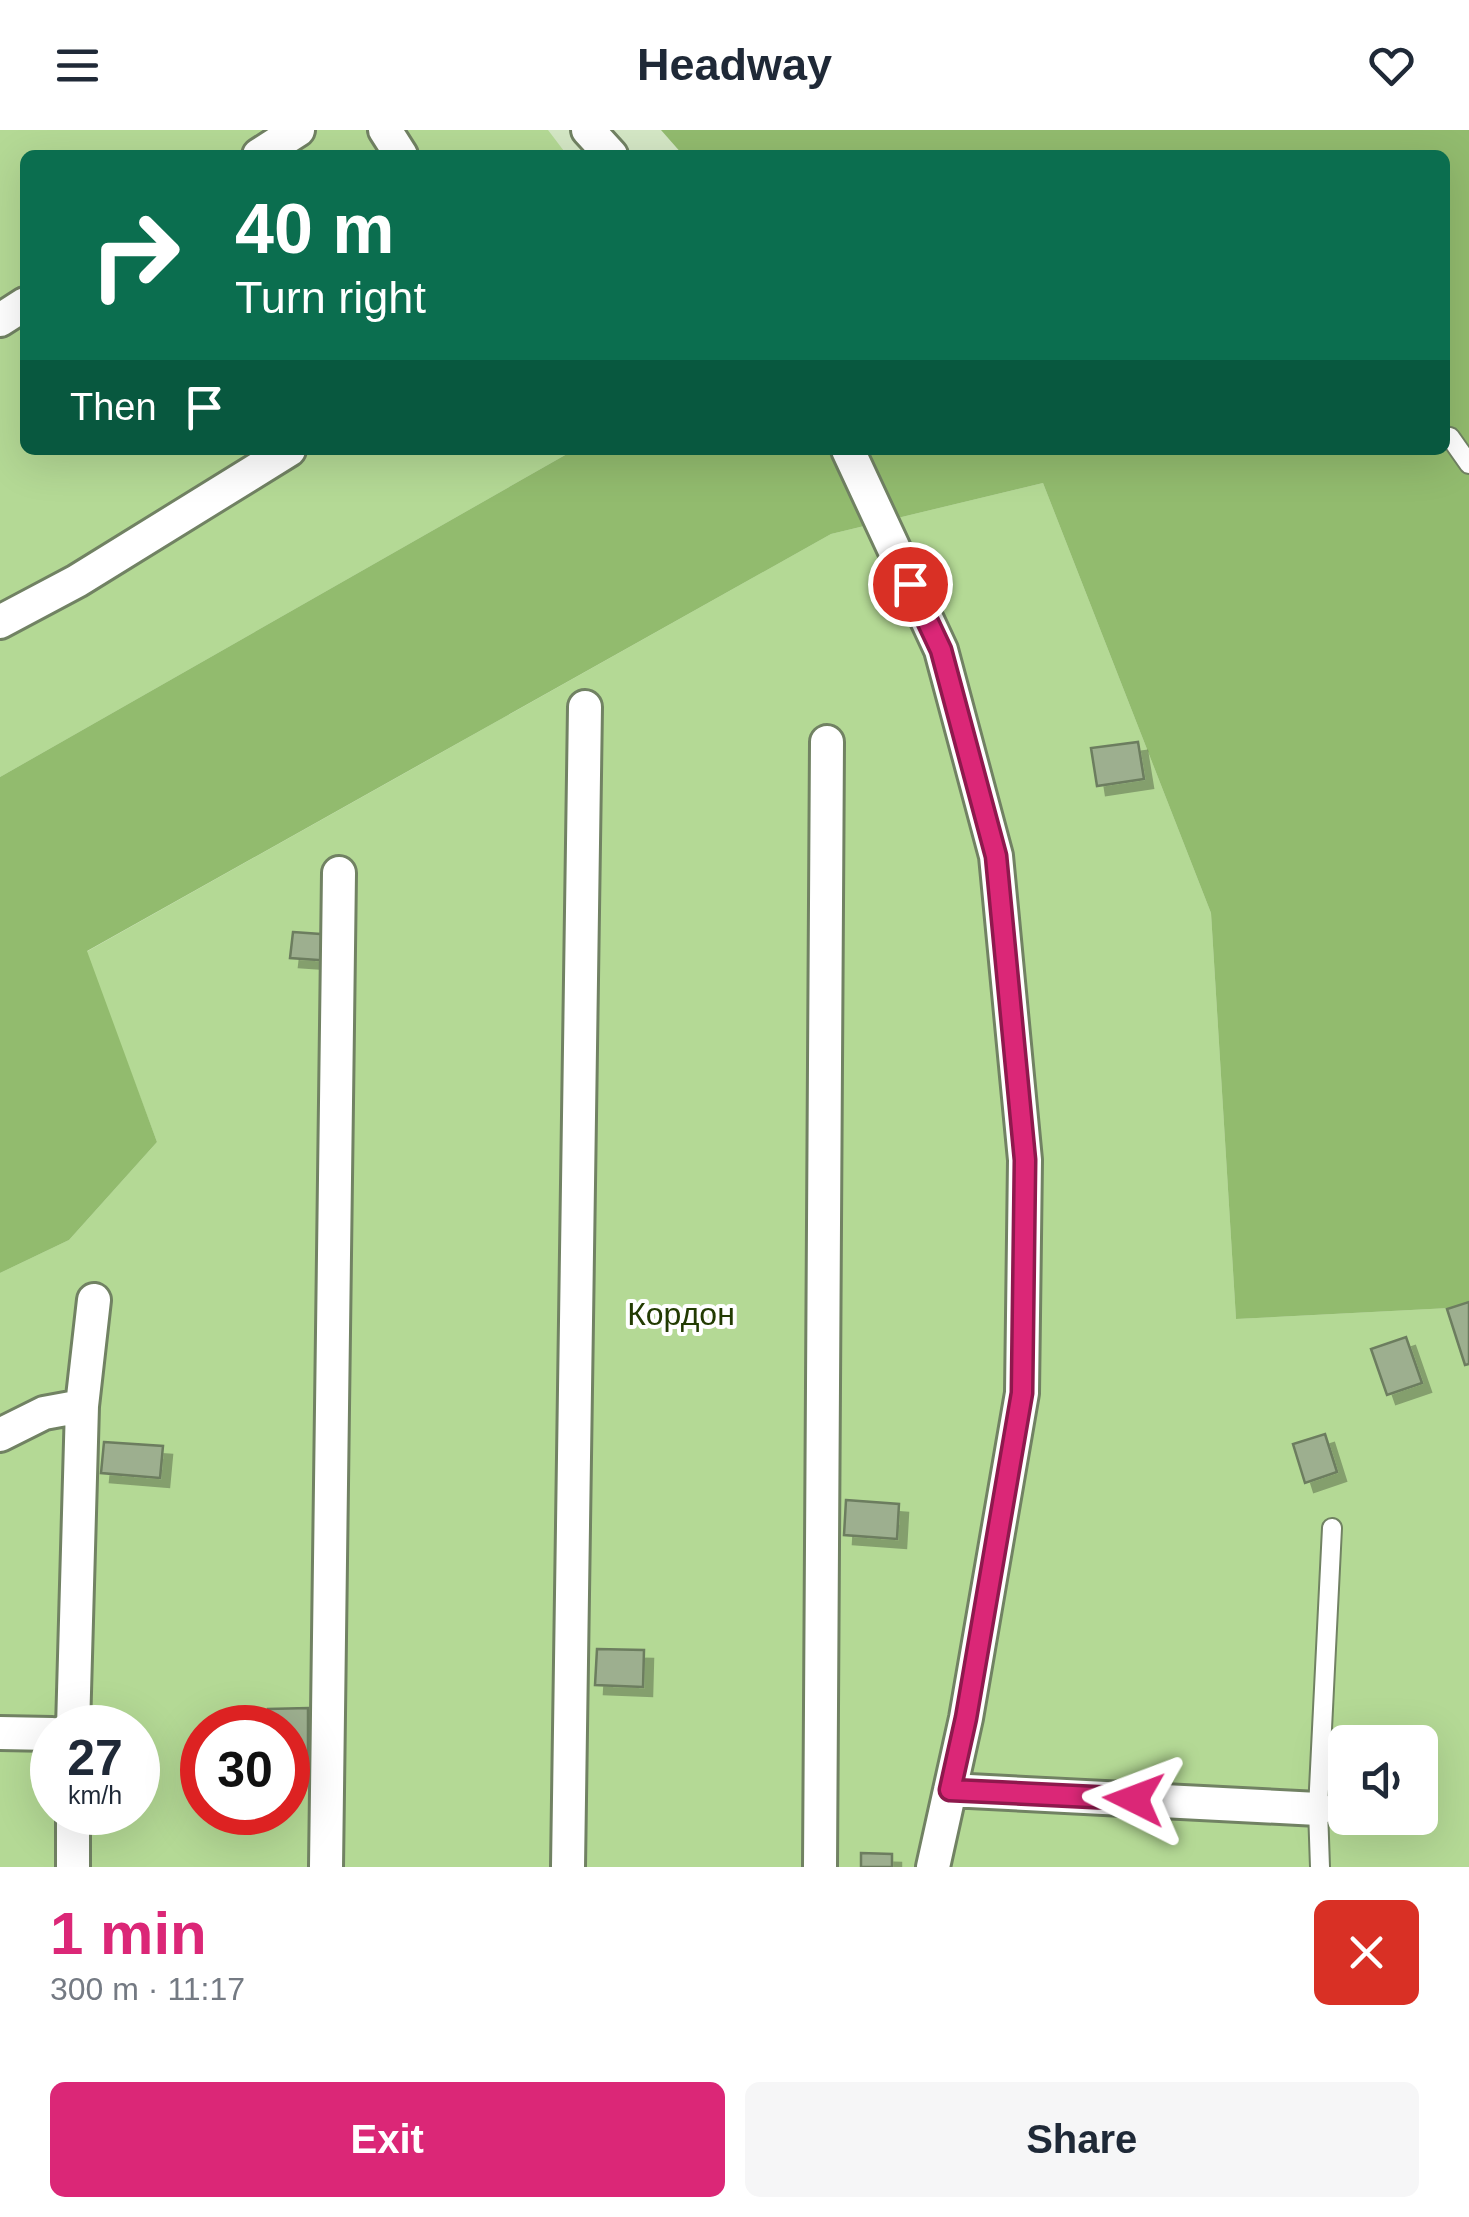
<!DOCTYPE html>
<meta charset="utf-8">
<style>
body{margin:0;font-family:Helvetica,sans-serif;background:#f6f6f7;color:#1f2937;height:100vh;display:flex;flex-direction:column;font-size:38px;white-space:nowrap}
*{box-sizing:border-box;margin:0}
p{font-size:32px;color:#747a83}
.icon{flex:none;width:55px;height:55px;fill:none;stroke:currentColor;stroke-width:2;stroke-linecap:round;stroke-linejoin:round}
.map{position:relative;height:1737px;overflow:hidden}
.panel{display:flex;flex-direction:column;background:#fff;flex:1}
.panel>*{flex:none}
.banner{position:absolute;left:20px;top:20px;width:1430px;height:305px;border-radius:15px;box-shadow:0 10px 40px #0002;background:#0b6e4f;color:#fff;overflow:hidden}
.buttons{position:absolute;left:1328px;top:1595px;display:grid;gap:20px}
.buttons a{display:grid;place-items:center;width:110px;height:110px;border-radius:15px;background:#fff;box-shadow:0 10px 40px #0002;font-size:50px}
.speed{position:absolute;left:30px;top:1575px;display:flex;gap:20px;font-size:50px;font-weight:700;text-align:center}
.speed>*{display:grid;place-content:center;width:130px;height:130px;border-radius:50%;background:#fff;box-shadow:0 10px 40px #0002;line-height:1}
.speed small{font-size:25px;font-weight:400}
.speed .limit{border:15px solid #d22;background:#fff;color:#111}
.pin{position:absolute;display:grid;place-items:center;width:85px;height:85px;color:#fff;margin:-42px;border:5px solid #fff;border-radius:50%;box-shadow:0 2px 10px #0007}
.me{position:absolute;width:110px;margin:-55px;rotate:273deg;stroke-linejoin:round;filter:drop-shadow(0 0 8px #0008)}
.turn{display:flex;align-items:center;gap:35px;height:210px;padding:0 50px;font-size:45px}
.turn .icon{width:130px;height:130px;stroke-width:2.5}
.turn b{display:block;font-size:70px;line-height:85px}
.then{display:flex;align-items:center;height:95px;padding:0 50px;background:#0003;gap:20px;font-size:38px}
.round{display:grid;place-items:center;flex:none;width:105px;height:105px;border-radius:15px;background:#f6f6f7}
.summary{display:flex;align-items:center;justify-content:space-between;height:170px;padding:0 50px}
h1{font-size:60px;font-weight:800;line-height:75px;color:#db2777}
.primary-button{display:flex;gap:20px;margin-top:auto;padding:20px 50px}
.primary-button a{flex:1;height:115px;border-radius:15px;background:#db2777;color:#fff;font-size:40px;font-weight:800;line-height:115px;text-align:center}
.primary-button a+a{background:#f6f6f7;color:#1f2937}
header{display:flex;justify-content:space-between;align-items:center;height:130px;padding:0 50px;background:#fff;font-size:45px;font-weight:800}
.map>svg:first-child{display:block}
</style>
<header><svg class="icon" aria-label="menu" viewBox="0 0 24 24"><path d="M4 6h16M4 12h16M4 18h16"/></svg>Headway<svg class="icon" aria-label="heart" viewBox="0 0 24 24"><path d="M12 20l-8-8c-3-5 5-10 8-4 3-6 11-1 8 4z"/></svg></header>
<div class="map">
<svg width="1469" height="1737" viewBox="0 0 1469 1737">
<defs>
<filter id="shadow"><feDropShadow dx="9" dy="9" stdDeviation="0" flood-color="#0004"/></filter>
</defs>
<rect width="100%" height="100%" fill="#d4e7c5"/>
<path fill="#b4d995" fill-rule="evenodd" d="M0 0H548L567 25H25V320H574L0 647Z
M1043 353 1211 783 1236 1189 1469 1177V1737H0V1143L69 1110 157 1012 86 822 831 404ZM52 1598H138V1682H52ZM202 1598H288V1682H202ZM1345 1612H1420V1688H1345Z"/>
<path fill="#92bb6e" d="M661 0H1469V1177L1236 1189 1211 783 1043 353 831 404 87 821 157 1012 69 1110 0 1143V647L574 320H1445V25H683Z"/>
<path fill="#9daf8f" stroke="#6c7d5f" stroke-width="2.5" filter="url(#shadow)" d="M1138 612 1144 649 1097 656 1091 618Z
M293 802 334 805 332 831 290 828Z
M1469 1172V1234L1465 1235 1447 1179Z
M1406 1207 1422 1253 1387 1265 1371 1219Z
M1325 1304 1337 1342 1305 1353 1293 1314Z
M104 1312 163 1316 160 1348 101 1343Z
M846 1370 899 1374 897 1409 844 1405Z
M597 1519 644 1520 643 1557 595 1555Z
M308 1578V1635H288V1598H268V1579Z
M861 1723 892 1724V1737H861Z"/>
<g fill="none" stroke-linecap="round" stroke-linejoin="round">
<defs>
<path id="service" d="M1445 306 1450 307 1469 334
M1320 1737 1318 1679 1332 1398"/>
<path id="minor" d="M385 0 401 25
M588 0 611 25
M259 25 298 0
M0 190 25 174
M848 320 941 520 996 726 1025 1030 1022 1263 966 1588 933 1737
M0 492 77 451 289 320
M0 1305 44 1283 82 1276
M73 1598 82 1276 94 1170
M0 1603 52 1604
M950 1660 1318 1679
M73 1737V1682
M326 1737 339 743
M568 1737 585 577
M820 1737 827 612"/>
</defs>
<use href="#service" stroke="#718263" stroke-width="22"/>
<use href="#minor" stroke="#718263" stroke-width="38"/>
<use href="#service" stroke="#fff" stroke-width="18"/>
<use href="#minor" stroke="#fff" stroke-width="32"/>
</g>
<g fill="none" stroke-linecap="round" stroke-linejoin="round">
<defs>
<path id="route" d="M910 454 941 520 996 726 1025 1030 1022 1263 966 1588 950 1660 1134 1669"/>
</defs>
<use href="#route" stroke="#8e194d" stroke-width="25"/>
<use href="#route" stroke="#db2777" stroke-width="18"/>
</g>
<g text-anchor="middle" stroke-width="8" stroke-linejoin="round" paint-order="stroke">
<g font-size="32" fill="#223b02" stroke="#fff">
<text x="681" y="1195">Кордон</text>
</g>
</g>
</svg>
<div class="buttons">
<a><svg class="icon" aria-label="sound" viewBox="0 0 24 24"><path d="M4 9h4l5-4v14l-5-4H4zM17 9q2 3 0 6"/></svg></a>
</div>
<div class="speed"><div>27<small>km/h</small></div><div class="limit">30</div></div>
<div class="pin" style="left:910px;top:454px;background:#d93025"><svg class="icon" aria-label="arrive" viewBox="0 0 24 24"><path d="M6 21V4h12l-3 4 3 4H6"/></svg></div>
<svg class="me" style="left:1134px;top:1669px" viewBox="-20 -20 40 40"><path d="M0-17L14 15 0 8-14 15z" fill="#db2777" stroke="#fff" stroke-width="4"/></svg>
<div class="banner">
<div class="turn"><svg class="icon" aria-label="right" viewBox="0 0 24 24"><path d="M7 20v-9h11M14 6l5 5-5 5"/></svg><div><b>40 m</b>Turn right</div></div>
<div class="then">Then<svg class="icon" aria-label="arrive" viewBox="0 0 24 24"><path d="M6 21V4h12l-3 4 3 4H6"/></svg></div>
</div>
</div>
<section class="panel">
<div class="summary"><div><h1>1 min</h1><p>300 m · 11:17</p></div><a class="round" style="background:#d93025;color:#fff"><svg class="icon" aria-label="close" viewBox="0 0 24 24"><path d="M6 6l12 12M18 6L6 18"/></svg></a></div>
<div class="primary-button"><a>Exit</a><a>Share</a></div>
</section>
